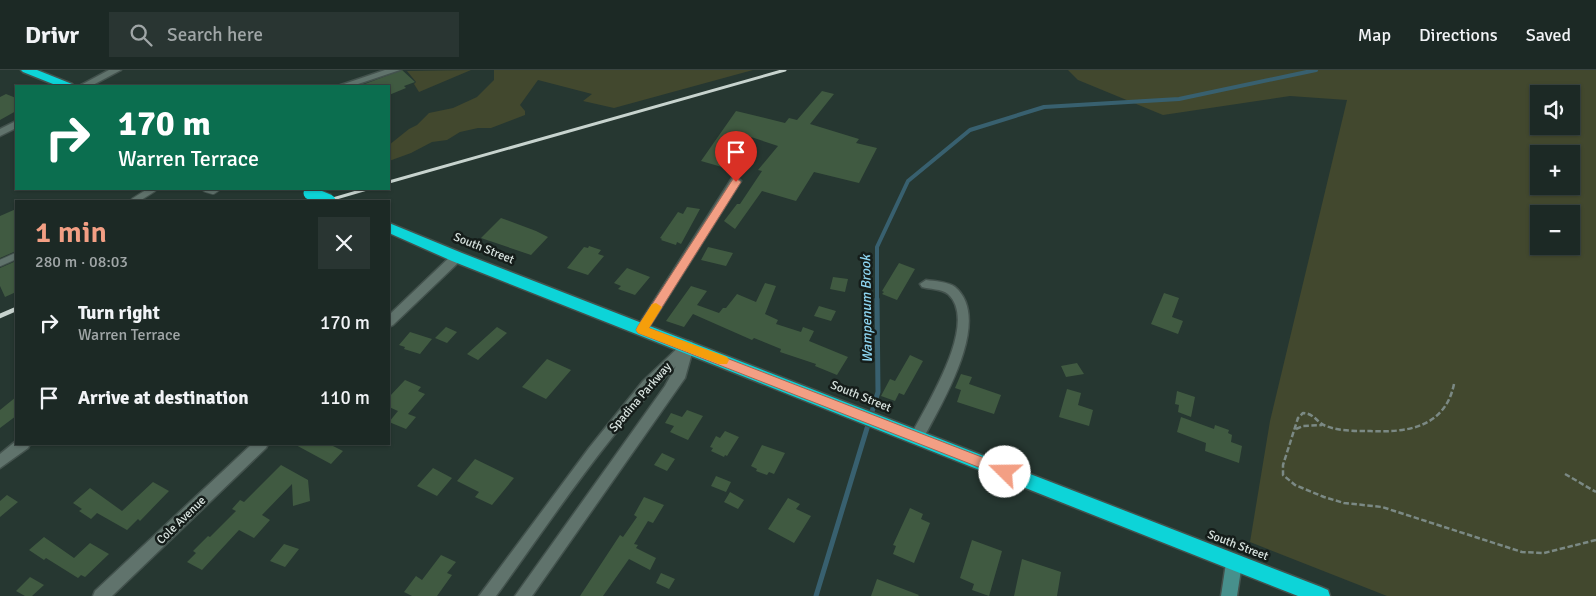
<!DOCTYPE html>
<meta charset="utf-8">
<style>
body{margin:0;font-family:Signika,sans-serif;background:#293532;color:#f1f3f6;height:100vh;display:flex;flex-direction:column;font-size:19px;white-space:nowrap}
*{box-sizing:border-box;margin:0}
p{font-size:16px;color:#a0a6a7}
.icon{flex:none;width:28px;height:28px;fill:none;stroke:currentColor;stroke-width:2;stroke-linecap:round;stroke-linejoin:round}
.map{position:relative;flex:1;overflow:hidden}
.panel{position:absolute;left:15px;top:130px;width:375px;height:245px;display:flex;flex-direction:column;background:#1c2925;border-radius:0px;box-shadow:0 1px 4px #0004,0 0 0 1px #3a4542}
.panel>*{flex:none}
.banner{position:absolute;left:15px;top:15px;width:375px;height:105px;border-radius:0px;box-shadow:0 1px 4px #0004,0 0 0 1px #3a4542;background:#0b6e4f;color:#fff;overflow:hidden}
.tools{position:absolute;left:1530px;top:15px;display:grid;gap:10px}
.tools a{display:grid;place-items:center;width:50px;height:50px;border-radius:0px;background:#1c2925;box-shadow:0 1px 4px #0004,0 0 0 1px #3a4542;font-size:25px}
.pin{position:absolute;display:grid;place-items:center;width:42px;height:42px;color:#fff;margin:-51px -21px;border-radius:50% 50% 50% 0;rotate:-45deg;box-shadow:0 0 5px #0007}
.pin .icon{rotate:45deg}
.me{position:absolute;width:55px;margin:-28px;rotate:292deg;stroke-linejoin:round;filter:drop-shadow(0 0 4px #0008)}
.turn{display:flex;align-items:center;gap:18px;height:105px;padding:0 20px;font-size:22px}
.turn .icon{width:65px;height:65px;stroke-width:2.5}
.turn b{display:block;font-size:35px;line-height:42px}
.round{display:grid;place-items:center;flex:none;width:52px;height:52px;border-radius:0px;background:#293532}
.summary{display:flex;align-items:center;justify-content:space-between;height:85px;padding:0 20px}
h1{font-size:30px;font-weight:600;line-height:38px;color:#f39f84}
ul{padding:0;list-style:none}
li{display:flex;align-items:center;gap:15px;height:75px;padding:0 20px}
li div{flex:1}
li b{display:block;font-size:19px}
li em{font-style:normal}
header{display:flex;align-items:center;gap:30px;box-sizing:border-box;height:70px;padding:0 25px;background:#1c2925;border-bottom:1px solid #3a4542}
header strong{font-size:24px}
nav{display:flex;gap:28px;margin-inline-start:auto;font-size:18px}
.search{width:350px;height:45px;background:#293532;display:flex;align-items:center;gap:12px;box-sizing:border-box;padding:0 18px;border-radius:0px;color:#a0a6a7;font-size:19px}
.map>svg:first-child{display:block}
</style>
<header>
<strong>Drivr</strong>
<div class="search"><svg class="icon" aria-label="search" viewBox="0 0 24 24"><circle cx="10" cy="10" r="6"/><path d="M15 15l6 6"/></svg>Search here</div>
<nav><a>Map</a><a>Directions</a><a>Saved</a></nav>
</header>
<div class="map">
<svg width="1596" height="526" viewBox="0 0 1596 526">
<rect width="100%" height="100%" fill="#263731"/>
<path fill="#42482e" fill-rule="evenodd" d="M471 0 419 22 414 14 416 12 407 1Z
M494 0H753L614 38 583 31 592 24 538 10 520 35 525 41V45L491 58H478L460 62 447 70 432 72 411 83 389 91V75L409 59 417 55 429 43 453 38 477 27 494 10Z
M1068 0H1596V526H1387L1250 472 1270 351 1347 30 1290 26 1163 45 1078 10ZM1539 24H1571V56H1539ZM1539 84H1571V116H1539ZM1539 144H1571V176H1539Z"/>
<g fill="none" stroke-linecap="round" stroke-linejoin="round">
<path stroke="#38606f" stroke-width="4" d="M877 231V177L908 111 970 60 1044 37 1179 29 1316 0"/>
<path stroke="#38606f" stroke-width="5" d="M816 526 878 322 877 229"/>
</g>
<path fill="#405a41" d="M402 0 415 12 404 16 406 18 389 25V16H363L362 15Z
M822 21 834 24 810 54 859 69 856 73 877 78 859 113 814 102 796 131 762 121 735 159 724 151 737 134H740L762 101 758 100 778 76 751 67 747 74 739 72 722 97 701 91 736 41 785 53 789 48 797 50Z
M6 24 16 28V41L0 50V27Z
M687 137 700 139 681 174 677 172 676 175 661 170 662 169 660 168 678 142 683 144Z
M16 139V181L0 188V146Z
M501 148 536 161 548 167 531 185 481 168Z
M589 176 601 180 598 184 604 186 588 205 567 198 584 177 588 178Z
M708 177 733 183 726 196 701 190Z
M16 191V222L5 227 0 216V198Z
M899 193 915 199 897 230 882 224 884 222 882 221Z
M627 198 650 207 635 225 618 219 621 216 614 213Z
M833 207 848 209 845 222 830 219Z
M765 213 776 216 765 244 778 250 776 254 801 262 803 257 814 261 809 271 848 287 837 305 815 296 816 294 780 282 781 279 754 268 752 270 693 244 684 257 666 251 691 216 707 221 697 235 719 243 723 238H726L737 224 756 232Z
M1164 223 1179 228 1172 247 1183 251 1178 264 1151 254Z
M819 236 836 241 831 251 814 246Z
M446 257 457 262 447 273 435 268Z
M497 257 507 263 478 290 467 284Z
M410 262 432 269 420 284 404 279 405 277 399 275Z
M910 285 923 291 904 325 899 323 895 331 881 326 890 309 895 311Z
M547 289 571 300 546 329 522 317Z
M1077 293 1084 304 1066 307 1061 296Z
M961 304 972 307 969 314 1001 325 994 344 957 332 961 320 955 318Z
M405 310 421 317 418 321 425 324 408 344 416 347 406 359 389 352 398 341 389 337V327Z
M1067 319 1081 323 1078 335 1093 340 1089 356 1059 347Z
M1177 321 1195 327 1191 347 1178 342 1179 335 1175 334Z
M16 327V346L0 358V340Z
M687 340 703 346 688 370 670 362 674 356 665 353 671 343 682 347Z
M1181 347 1214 359 1215 355 1229 360 1228 363 1232 365 1231 372 1242 376 1239 393 1205 381 1206 373 1177 362Z
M725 361 739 367 727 386 725 385 724 387 711 381 713 378 710 377 716 366 720 368Z
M294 374H329L343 381 331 394Z
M762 375 785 383 774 404 769 402 767 405 756 401 757 399 751 396Z
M662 383 675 389 667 401 654 395Z
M475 389 514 408 492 435 475 427 479 422 457 411Z
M281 395 308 410 310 431 293 436 292 414 262 445 270 450 254 468 239 460 202 500 187 492 196 483 193 481 208 466 210 467 236 441 232 439 240 430 244 432Z
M433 398 452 408 437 426 417 416Z
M716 406 731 412 726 422 711 416Z
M153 412 169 421 140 451 138 449 127 460 97 443 91 449 79 441 82 439 73 433 90 418 122 441Z
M730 422 744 430 738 439 724 432Z
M7 425 18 432 0 447V431Z
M644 427 664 435 653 453 648 451 634 474 638 475 636 478 656 488 650 500 629 489 603 526H580L620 465 623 467 637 447 634 445Z
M788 428 800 434 796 439 811 446 794 473 768 459Z
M910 438 923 444 921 449 930 453 914 493 893 484 896 476 893 475Z
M44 467 74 488 90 473 109 484 85 507 81 505 78 508 46 488 44 490 29 480Z
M972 470 1002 481 989 526 972 520 974 514 960 508Z
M284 474 299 479 285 497 270 491Z
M441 485 456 492 447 503 452 505 437 526H412L404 522 416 506 422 510Z
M1022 489 1061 502 1057 526H1014Z
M661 503 675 509 669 519 656 513Z
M30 507 44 515 32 526H25L16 521Z
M877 509 919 525 918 526H871Z"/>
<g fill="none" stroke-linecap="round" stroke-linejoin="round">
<defs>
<path id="lane" d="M206 119 213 121 216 119
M134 131 153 119
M0 193 16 186"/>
<path id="street" d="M109 0H121L91 16H79Z
M385 0H400L352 16H338Z
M16 51V58L0 66V59Z
M736 107 741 111 646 262H638L636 259 638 256 732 108Z
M457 183 461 184 463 187 461 190 393 255 389 257V245L453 184Z
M926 210C934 211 949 212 955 217 994 250 940 336 922 371L917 373 912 371 910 367C925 337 980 253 948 224 942 219 929 219 922 217L920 214Z
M688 271 692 272 694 276 685 308 532 526H515L665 316 676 296C607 364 553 448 496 526H479L589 378 643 311 684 272Z
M16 371V374H30L28 378 0 398V384Z
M252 374H268L266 378 112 526H93L95 521Z"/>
<path id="secondary" d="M1234 486 1239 488 1242 493 1237 526H1221L1226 493 1229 488Z"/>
<path id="highway" d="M21 0H37L72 14 74 16H58L23 2Z
M389 153 462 183 1321 517 1328 520 1330 526H1298L452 191 389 163Z"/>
</defs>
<use href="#lane" stroke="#43524d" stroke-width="8"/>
<use href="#street" stroke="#43524d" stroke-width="3"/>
<use href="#secondary" stroke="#43524d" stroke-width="3"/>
<use href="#highway" stroke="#43524d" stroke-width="3"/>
<path stroke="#7b8984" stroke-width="2.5" stroke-dasharray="5.5 2.5" stroke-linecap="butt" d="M1454 314C1445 358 1406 363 1368 361 1355 361 1339 361 1326 356 1317 353 1314 343 1303 343L1298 348 1283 395V405L1295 415 1324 427 1344 433 1382 437 1522 482 1544 483 1596 470
M1296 359 1303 356 1322 355
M1565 404 1596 422"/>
<use href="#lane" stroke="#60736c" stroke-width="6"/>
<use href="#street" fill="#60736c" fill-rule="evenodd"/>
<use href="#secondary" fill="#47908c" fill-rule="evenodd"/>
<use href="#highway" fill="#0dd4d8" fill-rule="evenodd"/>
<path stroke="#c7d3ce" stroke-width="3" d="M389 112 785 0
M326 131 367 119"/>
<path stroke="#c7d3ce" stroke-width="4.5" d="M0 246 16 239"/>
<defs>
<path id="highway-bridge" d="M310 123 329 131"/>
</defs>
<use href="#highway-bridge" stroke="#43524d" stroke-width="15" stroke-linecap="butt"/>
<use href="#highway-bridge" stroke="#0dd4d8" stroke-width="13"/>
</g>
<path fill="#f39f84" stroke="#9e6756" d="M736 108 741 112 649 258 1010 398 1012 402 1010 406 1005 407 1001 406 638 263 636 260 638 256 733 109Z"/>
<path fill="#f59e0b" d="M656 233 662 237 649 258 727 287 729 290 727 294H719L638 263 636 260 638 256 652 234Z"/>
<g text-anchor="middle" stroke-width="5" stroke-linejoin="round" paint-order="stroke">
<g font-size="12" fill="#d9e4e0" stroke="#151d1a">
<text transform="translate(484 178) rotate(22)" y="4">South Street</text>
<text transform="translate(861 326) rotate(22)" y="4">South Street</text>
<text transform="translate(640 327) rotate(-49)" y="4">Spadina Parkway</text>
<text transform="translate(181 450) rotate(-44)" y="4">Cole Avenue</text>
<text transform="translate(1238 475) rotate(21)" y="4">South Street</text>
</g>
<g font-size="14" font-style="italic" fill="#8dd4f0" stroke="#151d1a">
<text transform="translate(866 239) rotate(-91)" y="5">Wampenum Brook</text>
</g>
</g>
</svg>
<div class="tools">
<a><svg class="icon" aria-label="sound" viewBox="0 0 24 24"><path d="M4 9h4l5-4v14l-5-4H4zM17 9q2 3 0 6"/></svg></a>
<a>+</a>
<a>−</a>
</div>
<div class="pin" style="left:736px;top:112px;background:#d93025"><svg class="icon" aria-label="arrive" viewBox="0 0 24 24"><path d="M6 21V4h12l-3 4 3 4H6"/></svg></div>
<svg class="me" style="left:1005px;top:402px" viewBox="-20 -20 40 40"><circle r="19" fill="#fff"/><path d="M0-13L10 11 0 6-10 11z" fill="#f39f84"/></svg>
<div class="banner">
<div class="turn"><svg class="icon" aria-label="right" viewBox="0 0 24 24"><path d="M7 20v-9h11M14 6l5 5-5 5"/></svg><div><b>170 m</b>Warren Terrace</div></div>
</div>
<section class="panel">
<div class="summary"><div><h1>1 min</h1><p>280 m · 08:03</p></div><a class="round"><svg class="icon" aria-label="close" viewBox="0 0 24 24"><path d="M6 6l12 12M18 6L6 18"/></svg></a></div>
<ul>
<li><svg class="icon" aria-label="right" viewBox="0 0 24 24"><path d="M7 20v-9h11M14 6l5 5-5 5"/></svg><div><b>Turn right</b><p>Warren Terrace</p></div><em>170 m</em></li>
<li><svg class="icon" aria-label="arrive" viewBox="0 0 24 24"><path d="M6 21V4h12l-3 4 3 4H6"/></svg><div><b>Arrive at destination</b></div><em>110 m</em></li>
</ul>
</section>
</div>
